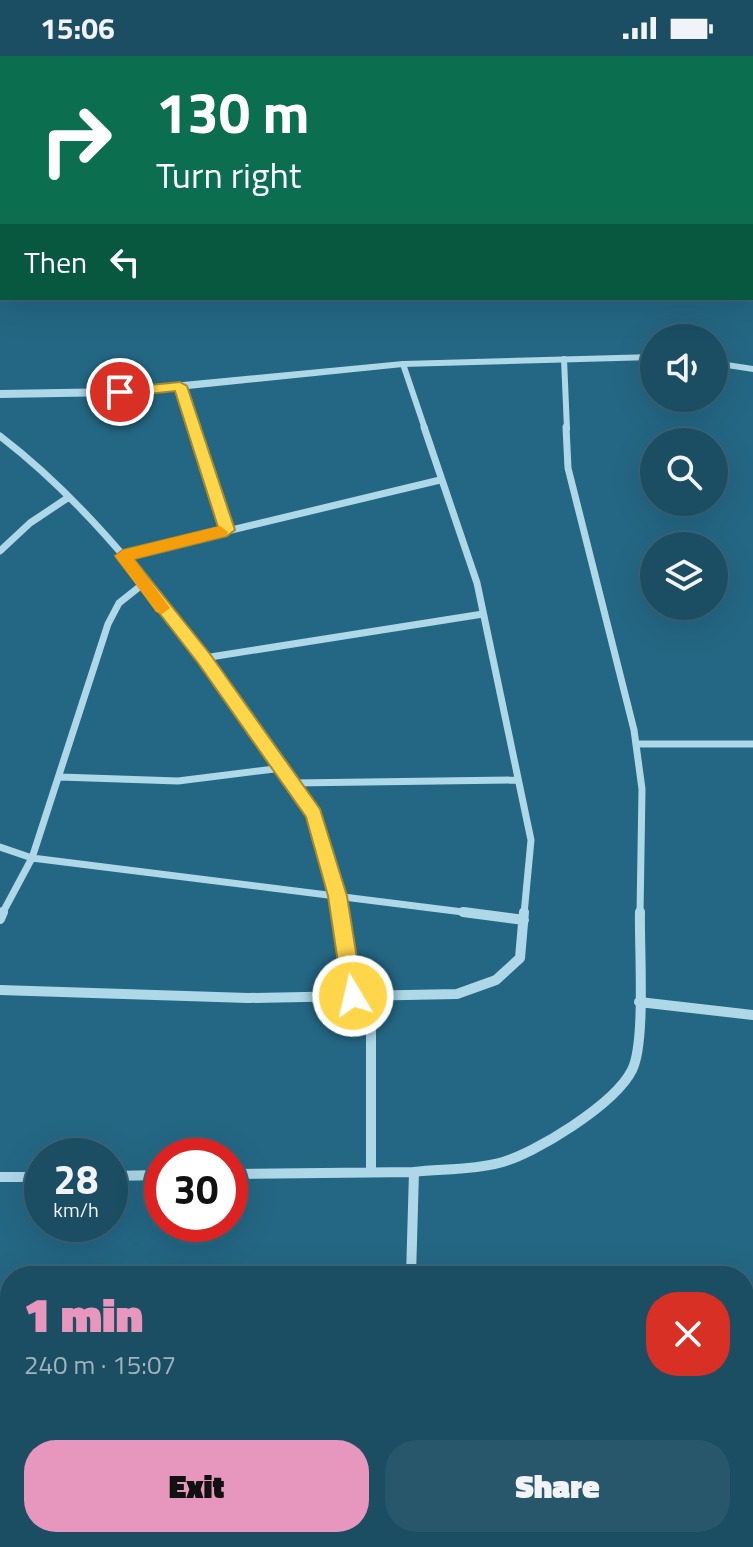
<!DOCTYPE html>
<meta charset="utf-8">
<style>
body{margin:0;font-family:"Titillium Web",sans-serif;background:#28576c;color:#f1f3f6;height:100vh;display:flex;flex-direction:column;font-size:30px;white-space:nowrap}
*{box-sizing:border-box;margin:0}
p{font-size:26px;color:#a0b4be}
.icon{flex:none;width:44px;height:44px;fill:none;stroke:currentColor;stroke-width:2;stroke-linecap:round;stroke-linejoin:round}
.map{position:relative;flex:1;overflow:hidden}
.details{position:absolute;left:0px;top:1210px;width:754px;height:282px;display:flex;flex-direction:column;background:#1b4d63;border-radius:32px 32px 0 0;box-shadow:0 8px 32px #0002,0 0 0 2px #396478}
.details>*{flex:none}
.banner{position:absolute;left:0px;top:0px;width:754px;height:244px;box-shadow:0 8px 32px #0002,0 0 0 2px #396478;background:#0b6e4f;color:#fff;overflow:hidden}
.buttons{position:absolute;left:640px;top:268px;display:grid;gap:16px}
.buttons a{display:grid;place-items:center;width:88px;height:88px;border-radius:50%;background:#1b4d63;box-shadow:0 8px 32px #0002,0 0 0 2px #396478;font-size:40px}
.speed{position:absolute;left:24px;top:1082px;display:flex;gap:16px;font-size:40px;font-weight:700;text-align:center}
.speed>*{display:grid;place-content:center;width:104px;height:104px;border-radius:50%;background:#1b4d63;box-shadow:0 8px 32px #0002,0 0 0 2px #396478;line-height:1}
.speed small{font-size:20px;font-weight:400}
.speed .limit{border:12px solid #d22;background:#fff;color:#111}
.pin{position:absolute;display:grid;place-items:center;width:68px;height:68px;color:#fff;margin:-34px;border:4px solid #fff;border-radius:50%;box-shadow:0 2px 8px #0007}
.me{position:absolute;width:88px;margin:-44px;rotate:351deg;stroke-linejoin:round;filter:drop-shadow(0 0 6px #0008)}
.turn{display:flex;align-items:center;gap:28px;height:168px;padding:0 24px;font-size:36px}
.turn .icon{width:104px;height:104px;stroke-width:2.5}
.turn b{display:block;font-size:56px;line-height:68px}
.then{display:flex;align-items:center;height:76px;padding:0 24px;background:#0003;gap:16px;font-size:30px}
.round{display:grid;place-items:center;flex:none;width:84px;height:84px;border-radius:32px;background:#28576c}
.headline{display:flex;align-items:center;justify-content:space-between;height:136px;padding:0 24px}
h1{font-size:48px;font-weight:800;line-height:60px;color:#e797bd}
.action{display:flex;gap:16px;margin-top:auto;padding:16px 24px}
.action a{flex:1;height:92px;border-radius:32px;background:#e797bd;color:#111;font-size:32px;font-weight:800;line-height:92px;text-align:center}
.action a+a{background:#28576c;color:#f1f3f6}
.status{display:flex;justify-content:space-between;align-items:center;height:56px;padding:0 40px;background:#1b4d63;direction:ltr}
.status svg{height:22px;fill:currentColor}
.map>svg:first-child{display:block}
</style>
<div class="status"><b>15:06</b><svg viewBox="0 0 49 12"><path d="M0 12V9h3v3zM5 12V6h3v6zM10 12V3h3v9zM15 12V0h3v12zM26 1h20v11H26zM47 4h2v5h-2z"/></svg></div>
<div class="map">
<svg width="753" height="1491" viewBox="0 0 753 1491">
<rect width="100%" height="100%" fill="#246784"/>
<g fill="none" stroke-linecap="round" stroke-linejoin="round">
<path stroke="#aed7e8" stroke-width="6" d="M752 0 753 3
M564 303 567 373
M403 308 425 373
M180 330 194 373"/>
<path stroke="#aed7e8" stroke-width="7" d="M193 371 227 474
M424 371 477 527 531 784 524 858
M566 371 568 412 634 674 642 733 640 858
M0 380C98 455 173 559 244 658 267 690 296 722 314 758 329 789 333 825 338 858
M0 495 30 467 69 441
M123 500 440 424
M204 602 483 558
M636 688H753
M60 721 178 725 283 712
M294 727 518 724
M0 791 32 802 479 858
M2 858 32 802 108 568 119 547 143 528"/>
<path stroke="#aed7e8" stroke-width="10" d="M338 856 353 940
M463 856 524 864
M0 863 3 856
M0 934 248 942 457 938 496 924 520 902 524 856
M371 940V1116
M639 946 753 959
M414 1116C441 1113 472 1114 499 1107 535 1098 615 1048 632 1014 646 987 639 891 640 856
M230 1118 414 1116 411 1220
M110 1120 162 1119
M0 1121H42
M403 1491 404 1482"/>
<path fill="#aed7e8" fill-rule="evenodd" d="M654 298V304L403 311 120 340 0 342V334L120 332 403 305Z
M714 304 753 310V316L714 310Z"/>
</g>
<path fill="#ffd54a" stroke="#a68a30" stroke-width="2" d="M180 326 187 330 235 474 227 480 134 503 210 598 320 753 347 840 363 940 353 949 343 940 328 840 306 761 198 607 115 500 123 494 218 471 175 335 120 341 113 336 120 332Z"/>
<path fill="#f59e0b" d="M220 470 228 476 226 480 134 503 170 552 162 558 156 556 115 500 123 494Z"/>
</svg>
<div class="buttons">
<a><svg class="icon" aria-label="sound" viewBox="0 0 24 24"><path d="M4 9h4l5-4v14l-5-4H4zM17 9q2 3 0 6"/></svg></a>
<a><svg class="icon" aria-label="search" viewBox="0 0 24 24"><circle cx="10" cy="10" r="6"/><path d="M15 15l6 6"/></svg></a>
<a><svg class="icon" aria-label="layers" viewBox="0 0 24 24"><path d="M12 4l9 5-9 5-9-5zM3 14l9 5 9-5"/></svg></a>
</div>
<div class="speed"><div>28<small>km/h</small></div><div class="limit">30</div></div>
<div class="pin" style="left:120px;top:336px;background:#d93025"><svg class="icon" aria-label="arrive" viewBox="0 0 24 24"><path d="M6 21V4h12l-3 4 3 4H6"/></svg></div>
<svg class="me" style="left:353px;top:940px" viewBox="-20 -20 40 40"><circle r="17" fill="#ffd54a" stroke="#fff" stroke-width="3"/><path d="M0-11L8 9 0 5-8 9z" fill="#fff"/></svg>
<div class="banner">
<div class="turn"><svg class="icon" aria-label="right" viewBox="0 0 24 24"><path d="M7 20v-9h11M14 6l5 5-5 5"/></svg><div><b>130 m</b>Turn right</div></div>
<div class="then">Then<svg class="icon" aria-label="left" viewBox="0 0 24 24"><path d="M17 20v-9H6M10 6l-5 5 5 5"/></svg></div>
</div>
<section class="details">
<div class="headline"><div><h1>1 min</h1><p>240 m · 15:07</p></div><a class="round" style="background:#d93025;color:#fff"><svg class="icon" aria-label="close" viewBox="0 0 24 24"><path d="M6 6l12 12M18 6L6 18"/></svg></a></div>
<div class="action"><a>Exit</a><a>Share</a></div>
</section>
</div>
